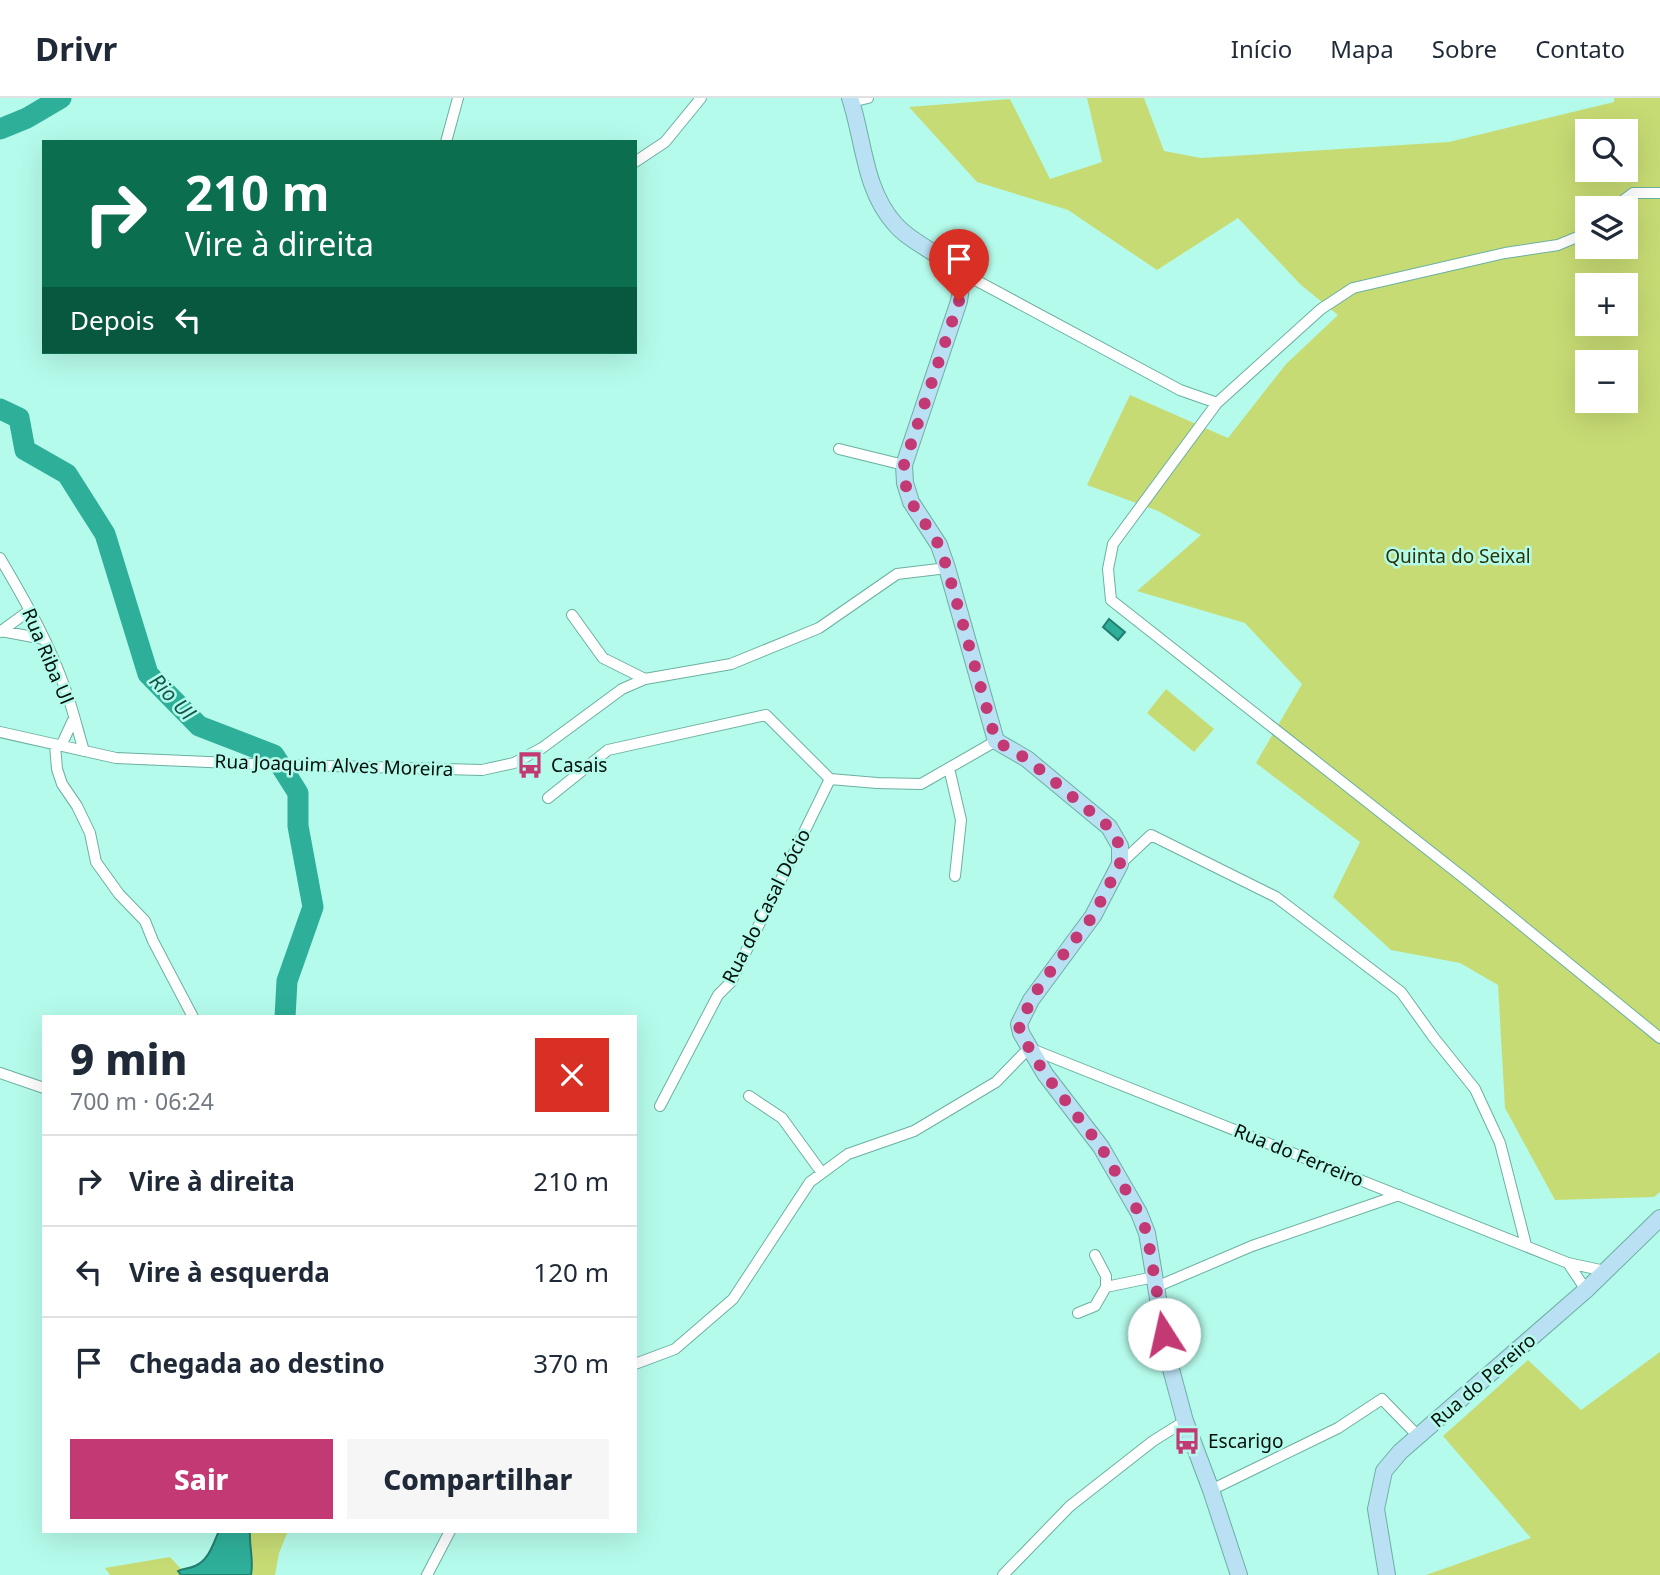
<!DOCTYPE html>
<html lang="pt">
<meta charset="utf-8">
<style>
body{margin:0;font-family:"Noto Sans",sans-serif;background:#f6f6f7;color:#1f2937;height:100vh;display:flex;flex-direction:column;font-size:26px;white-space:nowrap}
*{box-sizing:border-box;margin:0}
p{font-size:23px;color:#747a83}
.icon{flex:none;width:38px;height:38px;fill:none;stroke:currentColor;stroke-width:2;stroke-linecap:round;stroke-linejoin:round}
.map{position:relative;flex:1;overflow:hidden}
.drawer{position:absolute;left:42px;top:917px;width:595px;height:518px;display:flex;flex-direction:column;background:#fff;border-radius:0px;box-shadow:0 7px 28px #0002}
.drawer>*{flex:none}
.hud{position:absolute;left:42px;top:42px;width:595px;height:214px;border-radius:0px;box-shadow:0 7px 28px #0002;background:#0b6e4f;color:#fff;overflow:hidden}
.tools{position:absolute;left:1575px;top:21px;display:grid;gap:14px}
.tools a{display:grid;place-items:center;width:63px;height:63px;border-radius:0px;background:#fff;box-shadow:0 7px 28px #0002;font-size:35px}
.pin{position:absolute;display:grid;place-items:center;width:60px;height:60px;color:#fff;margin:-72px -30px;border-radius:50% 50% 50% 0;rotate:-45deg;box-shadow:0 0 7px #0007}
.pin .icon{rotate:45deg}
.me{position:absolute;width:77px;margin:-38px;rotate:350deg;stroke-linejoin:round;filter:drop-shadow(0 0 5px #0008)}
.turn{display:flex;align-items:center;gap:24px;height:147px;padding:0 28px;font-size:32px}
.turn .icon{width:91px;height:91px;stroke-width:2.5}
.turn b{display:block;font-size:49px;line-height:60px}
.then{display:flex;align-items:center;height:66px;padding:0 28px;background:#0003;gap:14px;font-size:26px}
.round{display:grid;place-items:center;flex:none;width:74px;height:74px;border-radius:0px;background:#f6f6f7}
.head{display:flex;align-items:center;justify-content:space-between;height:119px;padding:0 28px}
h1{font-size:42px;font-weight:800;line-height:52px}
.cta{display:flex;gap:14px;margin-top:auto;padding:14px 28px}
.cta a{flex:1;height:80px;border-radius:0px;background:#c23974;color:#fff;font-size:28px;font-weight:800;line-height:80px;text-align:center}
.cta a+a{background:#f6f6f7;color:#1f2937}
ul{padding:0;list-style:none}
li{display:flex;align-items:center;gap:21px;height:91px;padding:0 28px;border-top:2px solid #e0e1e3}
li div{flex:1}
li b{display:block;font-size:26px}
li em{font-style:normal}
header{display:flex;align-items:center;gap:42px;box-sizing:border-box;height:98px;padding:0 35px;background:#fff;border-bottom:2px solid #e0e1e3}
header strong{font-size:33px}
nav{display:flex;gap:38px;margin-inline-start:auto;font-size:24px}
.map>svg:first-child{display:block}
</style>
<header>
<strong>Drivr</strong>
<nav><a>Início</a><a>Mapa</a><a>Sobre</a><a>Contato</a></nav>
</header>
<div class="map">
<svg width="1660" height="1477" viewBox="0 0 1660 1477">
<rect width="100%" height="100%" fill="#b5fbeb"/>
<path fill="#c7db74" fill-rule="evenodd" d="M1087 0H1144L1164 53 1201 60 1449 44 1614 4V0H1660V1094L1654 1099 1555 1102 1505 1010 1498 887 1460 865 1391 852 1333 799 1360 744 1256 665 1302 586 1245 525 1137 493 1201 437 1158 413 1087 387 1130 297 1228 340 1286 266 1338 217 1301 187 1238 120 1157 172 1068 112 977 84 909 9 1010 1 1050 81 1102 64ZM1587 33H1626V72H1587ZM1587 110H1626V149H1587ZM1587 187H1626V226H1587ZM1587 264H1626V303H1587Z
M1166 591 1214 631 1194 654 1147 615Z
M1660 1254V1477H1426L1531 1440 1443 1338 1528 1262 1581 1312Z
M250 1433H288L279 1455 275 1477H251C254 1462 249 1449 250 1433Z
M170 1459 181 1471 199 1477H110L105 1470Z"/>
<path fill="#2eaf99" stroke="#207f6f" stroke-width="2" d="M1109 521 1125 534 1118 542 1103 529Z
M219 1433H250C249 1449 254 1462 251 1477H181L178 1473C183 1470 189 1471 195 1468 209 1462 213 1446 219 1433Z"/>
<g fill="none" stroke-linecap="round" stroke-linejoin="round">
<path stroke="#2eaf99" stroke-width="21" d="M0 31 27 20 61 0
M0 311 19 320 25 352 67 376 105 436 148 576 199 628 274 657 298 695V728L313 809 287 883 285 919"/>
<defs>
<path id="street" d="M851 4 868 0
M446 44 458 0
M635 64 665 44 701 0
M1613 110 1633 95H1660
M955 171 1180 292 1217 305 1321 211 1353 190 1505 155 1558 147 1587 135
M1217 305 1113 446 1108 471 1111 502 1469 784 1660 940
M839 351 904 367
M0 460C26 504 51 548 67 596 74 615 78 634 84 653
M572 517 603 560 645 581
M1 533 44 541
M0 534 30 512
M0 634 116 660 254 666 482 672 514 665 542 650 622 591 645 581 731 566 819 530 897 476 947 470
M55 647 57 671 62 686 77 708 90 735 96 764 119 796 145 823 153 843 193 919
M61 648 73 622
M949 670 961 722 955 778
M548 700 608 652 766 617 830 681 877 685 921 686 996 643
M1120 766 1151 737 1276 799 1401 894 1434 940 1475 991 1500 1045 1526 1147
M0 975 44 990
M749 998 782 1020 822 1075
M660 1008 718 897 731 884 830 681
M1568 1165 1586 1192
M1106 1189 1154 1179
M1156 1189 1252 1148 1399 1097
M1078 1215 1095 1208 1106 1189V1178L1095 1157
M635 1266 675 1251 733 1201 810 1084 848 1056 914 1033 996 984 1029 950 1568 1165 1605 1173
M1211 1392 1338 1330 1382 1301 1418 1338
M427 1477 450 1433
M1003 1477 1070 1408 1153 1343 1185 1323"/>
<path id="secondary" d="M850 0C864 42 864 92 895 126 911 145 942 156 955 172 962 180 961 193 959 203L904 367 905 385 911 404 939 447 947 470 996 643 1027 661 1109 729 1120 748V766L1093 818 1031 902 1019 926 1021 935 1045 976 1101 1049 1139 1115 1147 1135 1168 1260 1185 1323 1211 1392 1239 1477
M1387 1477 1376 1411 1384 1373 1400 1354 1586 1192 1660 1120"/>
</defs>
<use href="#street" stroke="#6bb0a1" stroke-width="12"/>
<use href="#secondary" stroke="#6bb0a1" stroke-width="18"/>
<use href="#street" stroke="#fff" stroke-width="10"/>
<use href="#secondary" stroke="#b9e0f3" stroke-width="16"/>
</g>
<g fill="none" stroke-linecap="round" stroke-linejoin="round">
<path stroke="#c23974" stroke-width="12" stroke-dasharray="0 21.6" d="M959 203 904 367 905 385 911 404 939 447 947 470 996 643 1027 661 1109 729 1120 748V766L1093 818 1040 887 1019 926 1020 935 1045 976 1101 1049 1139 1115 1147 1135 1164 1236"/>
</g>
<defs>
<symbol id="bus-bare" viewBox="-9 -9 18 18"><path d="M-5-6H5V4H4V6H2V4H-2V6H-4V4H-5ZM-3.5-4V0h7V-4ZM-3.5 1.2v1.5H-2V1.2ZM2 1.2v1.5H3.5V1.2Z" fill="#c23974" stroke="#b5fbeb" stroke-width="2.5" paint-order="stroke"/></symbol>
</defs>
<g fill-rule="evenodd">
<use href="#bus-bare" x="511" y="648" width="38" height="38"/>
<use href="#bus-bare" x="1168" y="1324" width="38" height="38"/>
</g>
<g text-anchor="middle" stroke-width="5" stroke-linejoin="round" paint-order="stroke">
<g font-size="19" fill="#2c3302" stroke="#b5fbeb">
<text x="1458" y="465">Quinta do Seixal</text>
</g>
<g font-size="19" fill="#00100c" stroke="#b5fbeb">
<text transform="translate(48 558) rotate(67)" y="7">Rua Riba Ul</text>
<text transform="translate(334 667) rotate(2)" y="7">Rua Joaquim Alves Moreira</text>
<text transform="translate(766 808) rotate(-63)" y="7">Rua do Casal Dócio</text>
<text transform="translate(1299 1057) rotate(22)" y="7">Rua do Ferreiro</text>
<text transform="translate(1483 1282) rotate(-41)" y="7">Rua do Pereiro</text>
</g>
<g font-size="19" fill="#00100c" stroke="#b5fbeb" text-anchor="start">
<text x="551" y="674">Casais</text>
<text x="1208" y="1350">Escarigo</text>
</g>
<g font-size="21" font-style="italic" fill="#12574b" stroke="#b5fbeb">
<text transform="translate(172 599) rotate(47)" y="7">Rio Ul</text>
</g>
</g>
</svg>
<div class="tools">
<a><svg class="icon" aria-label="search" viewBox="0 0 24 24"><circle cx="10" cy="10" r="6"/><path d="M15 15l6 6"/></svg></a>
<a><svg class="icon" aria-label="layers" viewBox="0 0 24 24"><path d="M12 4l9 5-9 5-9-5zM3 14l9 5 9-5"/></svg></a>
<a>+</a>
<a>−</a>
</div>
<div class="pin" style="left:959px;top:203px;background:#d93025"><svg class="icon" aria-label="arrive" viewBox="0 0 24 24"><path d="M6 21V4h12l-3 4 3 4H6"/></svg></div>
<svg class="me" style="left:1164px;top:1236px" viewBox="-20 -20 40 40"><circle r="19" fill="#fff"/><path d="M0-13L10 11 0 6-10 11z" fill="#c23974"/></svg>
<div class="hud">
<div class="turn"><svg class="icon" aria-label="right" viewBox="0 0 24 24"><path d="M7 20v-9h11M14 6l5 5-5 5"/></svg><div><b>210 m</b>Vire à direita</div></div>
<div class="then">Depois<svg class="icon" aria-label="left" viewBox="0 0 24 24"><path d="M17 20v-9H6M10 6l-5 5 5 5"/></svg></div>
</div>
<section class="drawer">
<div class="head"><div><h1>9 min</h1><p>700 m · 06:24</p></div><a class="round" style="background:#d93025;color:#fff"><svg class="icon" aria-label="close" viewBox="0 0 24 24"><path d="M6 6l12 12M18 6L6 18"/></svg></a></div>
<ul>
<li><svg class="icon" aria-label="right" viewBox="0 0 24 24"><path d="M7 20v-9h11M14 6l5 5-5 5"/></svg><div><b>Vire à direita</b></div><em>210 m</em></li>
<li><svg class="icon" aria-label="left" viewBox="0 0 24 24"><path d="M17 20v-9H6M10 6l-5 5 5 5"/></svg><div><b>Vire à esquerda</b></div><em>120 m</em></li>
<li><svg class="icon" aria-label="arrive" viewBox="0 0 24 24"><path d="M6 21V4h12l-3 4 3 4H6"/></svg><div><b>Chegada ao destino</b></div><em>370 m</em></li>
</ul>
<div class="cta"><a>Sair</a><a>Compartilhar</a></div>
</section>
</div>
